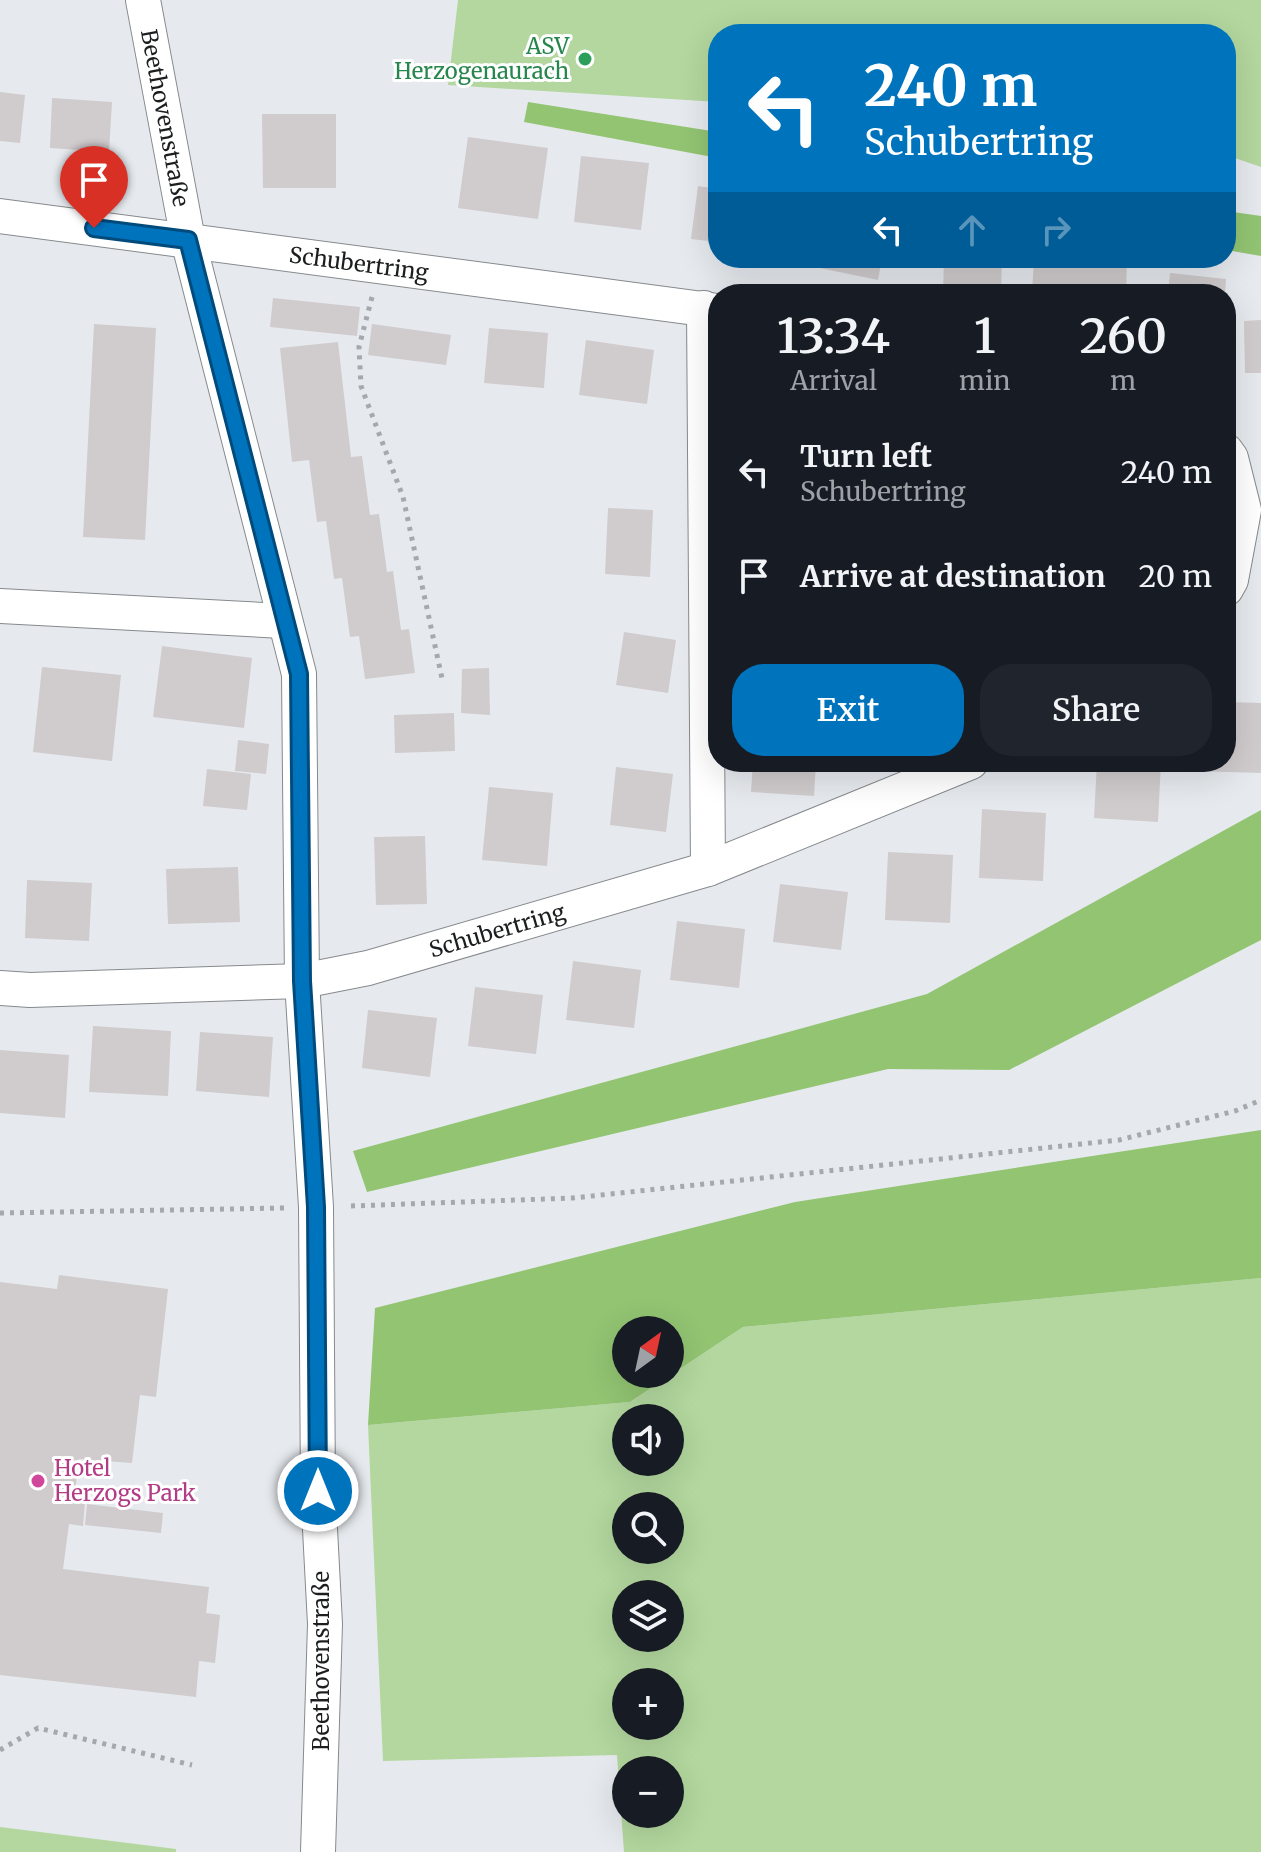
<!DOCTYPE html>
<meta charset="utf-8">
<style>
body{margin:0;font-family:Merriweather,serif;background:#20242c;color:#f1f3f6;height:100vh;display:flex;flex-direction:column;font-size:30px;white-space:nowrap}
*{box-sizing:border-box;margin:0}
p{font-size:26px;color:#9ea1a6}
.icon{flex:none;width:44px;height:44px;fill:none;stroke:currentColor;stroke-width:2;stroke-linecap:round;stroke-linejoin:round}
.map{position:relative;flex:1;overflow:hidden}
.drawer{position:absolute;left:708px;top:284px;width:528px;height:488px;display:flex;flex-direction:column;background:#171b24;border-radius:32px;box-shadow:0 8px 32px #0002}
.drawer>*{flex:none}
.hud{position:absolute;left:708px;top:24px;width:528px;height:244px;border-radius:32px;box-shadow:0 8px 32px #0002;background:#0073bd;color:#fff;overflow:hidden}
.needle{width:52px;rotate:33deg}
.tools{position:absolute;left:612px;top:1316px;display:grid;gap:16px}
.tools a{display:grid;place-items:center;width:72px;height:72px;border-radius:50%;background:#171b24;box-shadow:0 8px 32px #0002;font-size:40px}
.pin{position:absolute;display:grid;place-items:center;width:68px;height:68px;color:#fff;margin:-82px -34px;border-radius:50% 50% 50% 0;rotate:-45deg;box-shadow:0 0 8px #0007}
.pin .icon{rotate:45deg}
.me{position:absolute;width:88px;margin:-44px;rotate:0deg;stroke-linejoin:round;filter:drop-shadow(0 0 6px #0008)}
.turn{display:flex;align-items:center;gap:28px;height:168px;padding:0 24px;font-size:36px}
.turn .icon{width:104px;height:104px;stroke-width:2.5}
.turn b{display:block;font-size:56px;line-height:68px}
.lanes{display:flex;align-items:center;height:76px;padding:0 24px;background:#0003;justify-content:center;gap:40px;direction:ltr}
.lanes .off{opacity:.35}
.eta{display:flex;justify-content:space-evenly;align-items:center;height:136px;text-align:center}
.eta b{font-size:48px;font-weight:600;line-height:56px}
.primary-button{display:flex;gap:16px;margin-top:auto;padding:16px 24px}
.primary-button a{flex:1;height:92px;border-radius:32px;background:#0073bd;color:#fff;font-size:32px;font-weight:600;line-height:92px;text-align:center}
.primary-button a+a{background:#20242c;color:#f1f3f6}
ul{padding:0;list-style:none}
li{display:flex;align-items:center;gap:24px;height:104px;padding:0 24px}
li div{flex:1}
li b{display:block;font-size:30px}
li em{font-style:normal}
.map>svg:first-child{display:block}
</style>
<div class="map">
<svg width="1261" height="1852" viewBox="0 0 1261 1852">
<rect width="100%" height="100%" fill="#e6eaee"/>
<path fill="#b3d79e" fill-rule="evenodd" d="M458 0H1261V167L1226 155V34H718V102L448 85Z
M1261 1278V1852H624L617 1755 383 1761 368 1425 630 1402 743 1327ZM626 1418H670V1462H626ZM626 1506H670V1550H626ZM626 1594H670V1638H626ZM626 1682H670V1726H626ZM626 1770H670V1814H626Z
M0 1827 176 1849V1852H0Z"/>
<path fill="#92c472" fill-rule="evenodd" d="M528 102 718 132V158L524 122Z
M1226 211 1261 216V256L1226 250Z
M1261 810V940L1009 1070 888 1069 367 1192 353 1151 927 994Z
M1261 1130V1278L743 1327 630 1402 368 1425 375 1308 795 1202ZM626 1330H670V1374H626Z"/>
<path fill="#d0cbcd" d="M0 92 25 95 20 143 0 141Z
M52 98 112 102 109 152 50 148Z
M262 114H336V188H263Z
M468 137 548 148 538 219 458 208Z
M581 156 649 163 641 230 574 222Z
M698 186 718 189V242L691 239Z
M807 258H882L878 280 805 265Z
M944 258H1002L1001 294H943Z
M1034 258H1127L1126 294H1032Z
M1170 273 1226 279 1225 294H1168Z
M273 298 360 307 357 336 270 327Z
M1261 320V373H1245L1244 321Z
M94 324 156 328 145 540 83 537Z
M372 324 451 335 446 365 368 355Z
M489 328 548 333 544 388 484 383Z
M586 340 654 350 647 404 579 395Z
M338 342 351 457 362 456 370 515 379 514 387 572 393 571 401 630 409 629 415 673 365 679 359 636 350 637 342 578 334 579 326 521 317 522 309 460 292 462 280 348Z
M608 508 653 510 650 577 605 574Z
M624 632 676 640 668 693 616 685Z
M162 646 252 658 244 728 153 717Z
M42 667 121 675 112 761 33 752Z
M489 668 490 715 461 713 462 669Z
M1226 702 1261 703V773L1194 771 1195 762H1226Z
M454 713 455 751 395 753 394 715Z
M238 740 269 744 266 774 235 771Z
M753 762H816L814 796 751 792Z
M1097 762H1161L1158 822 1094 818Z
M616 767 673 774 666 832 610 825Z
M207 769 251 774 247 810 203 806Z
M489 787 553 793 547 866 482 860Z
M982 809 1046 813 1043 881 979 878Z
M425 836 427 904 376 905 374 837Z
M888 852 953 855 950 923 885 920Z
M238 867 240 922 168 924 166 869Z
M27 880 92 883 89 941 25 938Z
M780 884 848 892 841 950 773 942Z
M677 921 745 929 739 988 670 980Z
M573 961 641 970 634 1028 566 1020Z
M475 987 543 995 536 1054 468 1046Z
M368 1010 437 1018 430 1077 362 1068Z
M93 1026 171 1031 168 1096 89 1092Z
M200 1032 273 1037 269 1097 196 1091Z
M0 1050 69 1055 65 1118 0 1113Z
M59 1275 168 1289 156 1397 140 1395 132 1463 79 1459 74 1500 85 1502 83 1526 69 1524 63 1569 209 1587 206 1613 220 1615 215 1663 199 1661 196 1697 0 1675V1282L57 1289Z
M87 1504 163 1513 161 1533 85 1525Z"/>
<g fill="none" stroke-linecap="round" stroke-linejoin="round">
<defs>
<g id="street">
<path id="s1" d="M143 0 188 240 299 674 302 981 316 1207 318 1491 325 1624 318 1852"/>
<path id="s2" d="M0 216 718 311"/>
<path d="M704 308 708 869"/>
<path d="M1226 451 1231 458 1244 510 1231 580 1226 589"/>
<path d="M0 606 283 621"/>
<path id="s3" d="M0 988 30 990 302 981 368 968 708 869 971 762"/>
</g>
</defs>
<use href="#street" stroke="#868a8d" stroke-width="36"/>
<path stroke="#a5a9ac" stroke-width="5" stroke-dasharray="4 6" stroke-linecap="butt" d="M372 297 359 347 361 386 403 497 443 683
M351 1206 573 1198 1119 1140 1235 1111 1261 1100
M0 1213 285 1208
M0 1750 38 1728 192 1765"/>
<use href="#street" stroke="#fff" stroke-width="34"/>
</g>
<g fill="none" stroke-linecap="round" stroke-linejoin="round">
<defs>
<path id="route" d="M94 228 188 240 299 674 302 981 316 1207 318 1491"/>
</defs>
<use href="#route" stroke="#004b7b" stroke-width="20"/>
<use href="#route" stroke="#0073bd" stroke-width="14"/>
</g>
<circle fill="#2e9e5b" stroke="#fff" stroke-width="3" cx="585" cy="59" r="8"/>
<circle fill="#d1479c" stroke="#fff" stroke-width="3" cx="38" cy="1481" r="8"/>
<g text-anchor="middle" stroke-width="6" stroke-linejoin="round" paint-order="stroke">
<g font-size="22" fill="#27864d" stroke="#fff" text-anchor="end">
<text x="569" y="54">ASV<tspan x="569" dy="25">Herzogenaurach</tspan></text>
</g>
<g font-size="22" fill="#1b1d1e" stroke="#fff">
<text dy="8" stroke="none"><textPath href="#s1" startOffset="120">Beethovenstraße</textPath></text>
<text dy="8" stroke="none"><textPath href="#s2" startOffset="362">Schubertring</textPath></text>
<text dy="8" stroke="none"><textPath href="#s3" startOffset="504">Schubertring</textPath></text>
<text transform="translate(321 1661) rotate(-90)" y="8">Beethovenstraße</text>
</g>
<g font-size="22" fill="#b23c85" stroke="#fff" text-anchor="start">
<text x="54" y="1476">Hotel<tspan x="54" dy="25">Herzogs Park</tspan></text>
</g>
</g>
</svg>
<div class="tools">
<a><svg class="needle" viewBox="-14 -14 28 28"><path d="M0-13l5 13h-10z" fill="#e53935"/><path d="M0 13l5-13h-10z" fill="#9ea1a6"/></svg></a>
<a><svg class="icon" aria-label="sound" viewBox="0 0 24 24"><path d="M4 9h4l5-4v14l-5-4H4zM17 9q2 3 0 6"/></svg></a>
<a><svg class="icon" aria-label="search" viewBox="0 0 24 24"><circle cx="10" cy="10" r="6"/><path d="M15 15l6 6"/></svg></a>
<a><svg class="icon" aria-label="layers" viewBox="0 0 24 24"><path d="M12 4l9 5-9 5-9-5zM3 14l9 5 9-5"/></svg></a>
<a>+</a>
<a>−</a>
</div>
<div class="pin" style="left:94px;top:228px;background:#d93025"><svg class="icon" aria-label="arrive" viewBox="0 0 24 24"><path d="M6 21V4h12l-3 4 3 4H6"/></svg></div>
<svg class="me" style="left:318px;top:1491px" viewBox="-20 -20 40 40"><circle r="17" fill="#0073bd" stroke="#fff" stroke-width="3"/><path d="M0-11L8 9 0 5-8 9z" fill="#fff"/></svg>
<div class="hud">
<div class="turn"><svg class="icon" aria-label="left" viewBox="0 0 24 24"><path d="M17 20v-9H6M10 6l-5 5 5 5"/></svg><div><b>240 m</b>Schubertring</div></div>
<div class="lanes"><svg class="icon" aria-label="left" viewBox="0 0 24 24"><path d="M17 20v-9H6M10 6l-5 5 5 5"/></svg><svg class="icon off" aria-label="ahead" viewBox="0 0 24 24"><path d="M12 20V5M6 11l6-6 6 6"/></svg><svg class="icon off" aria-label="right" viewBox="0 0 24 24"><path d="M7 20v-9h11M14 6l5 5-5 5"/></svg></div>
</div>
<section class="drawer">
<div class="eta">
<div><b>13:34</b><p>Arrival</p></div>
<div><b>1</b><p>min</p></div>
<div><b>260</b><p>m</p></div>
</div>
<ul>
<li><svg class="icon" aria-label="left" viewBox="0 0 24 24"><path d="M17 20v-9H6M10 6l-5 5 5 5"/></svg><div><b>Turn left</b><p>Schubertring</p></div><em>240 m</em></li>
<li><svg class="icon" aria-label="arrive" viewBox="0 0 24 24"><path d="M6 21V4h12l-3 4 3 4H6"/></svg><div><b>Arrive at destination</b></div><em>20 m</em></li>
</ul>
<div class="primary-button"><a>Exit</a><a>Share</a></div>
</section>
</div>
